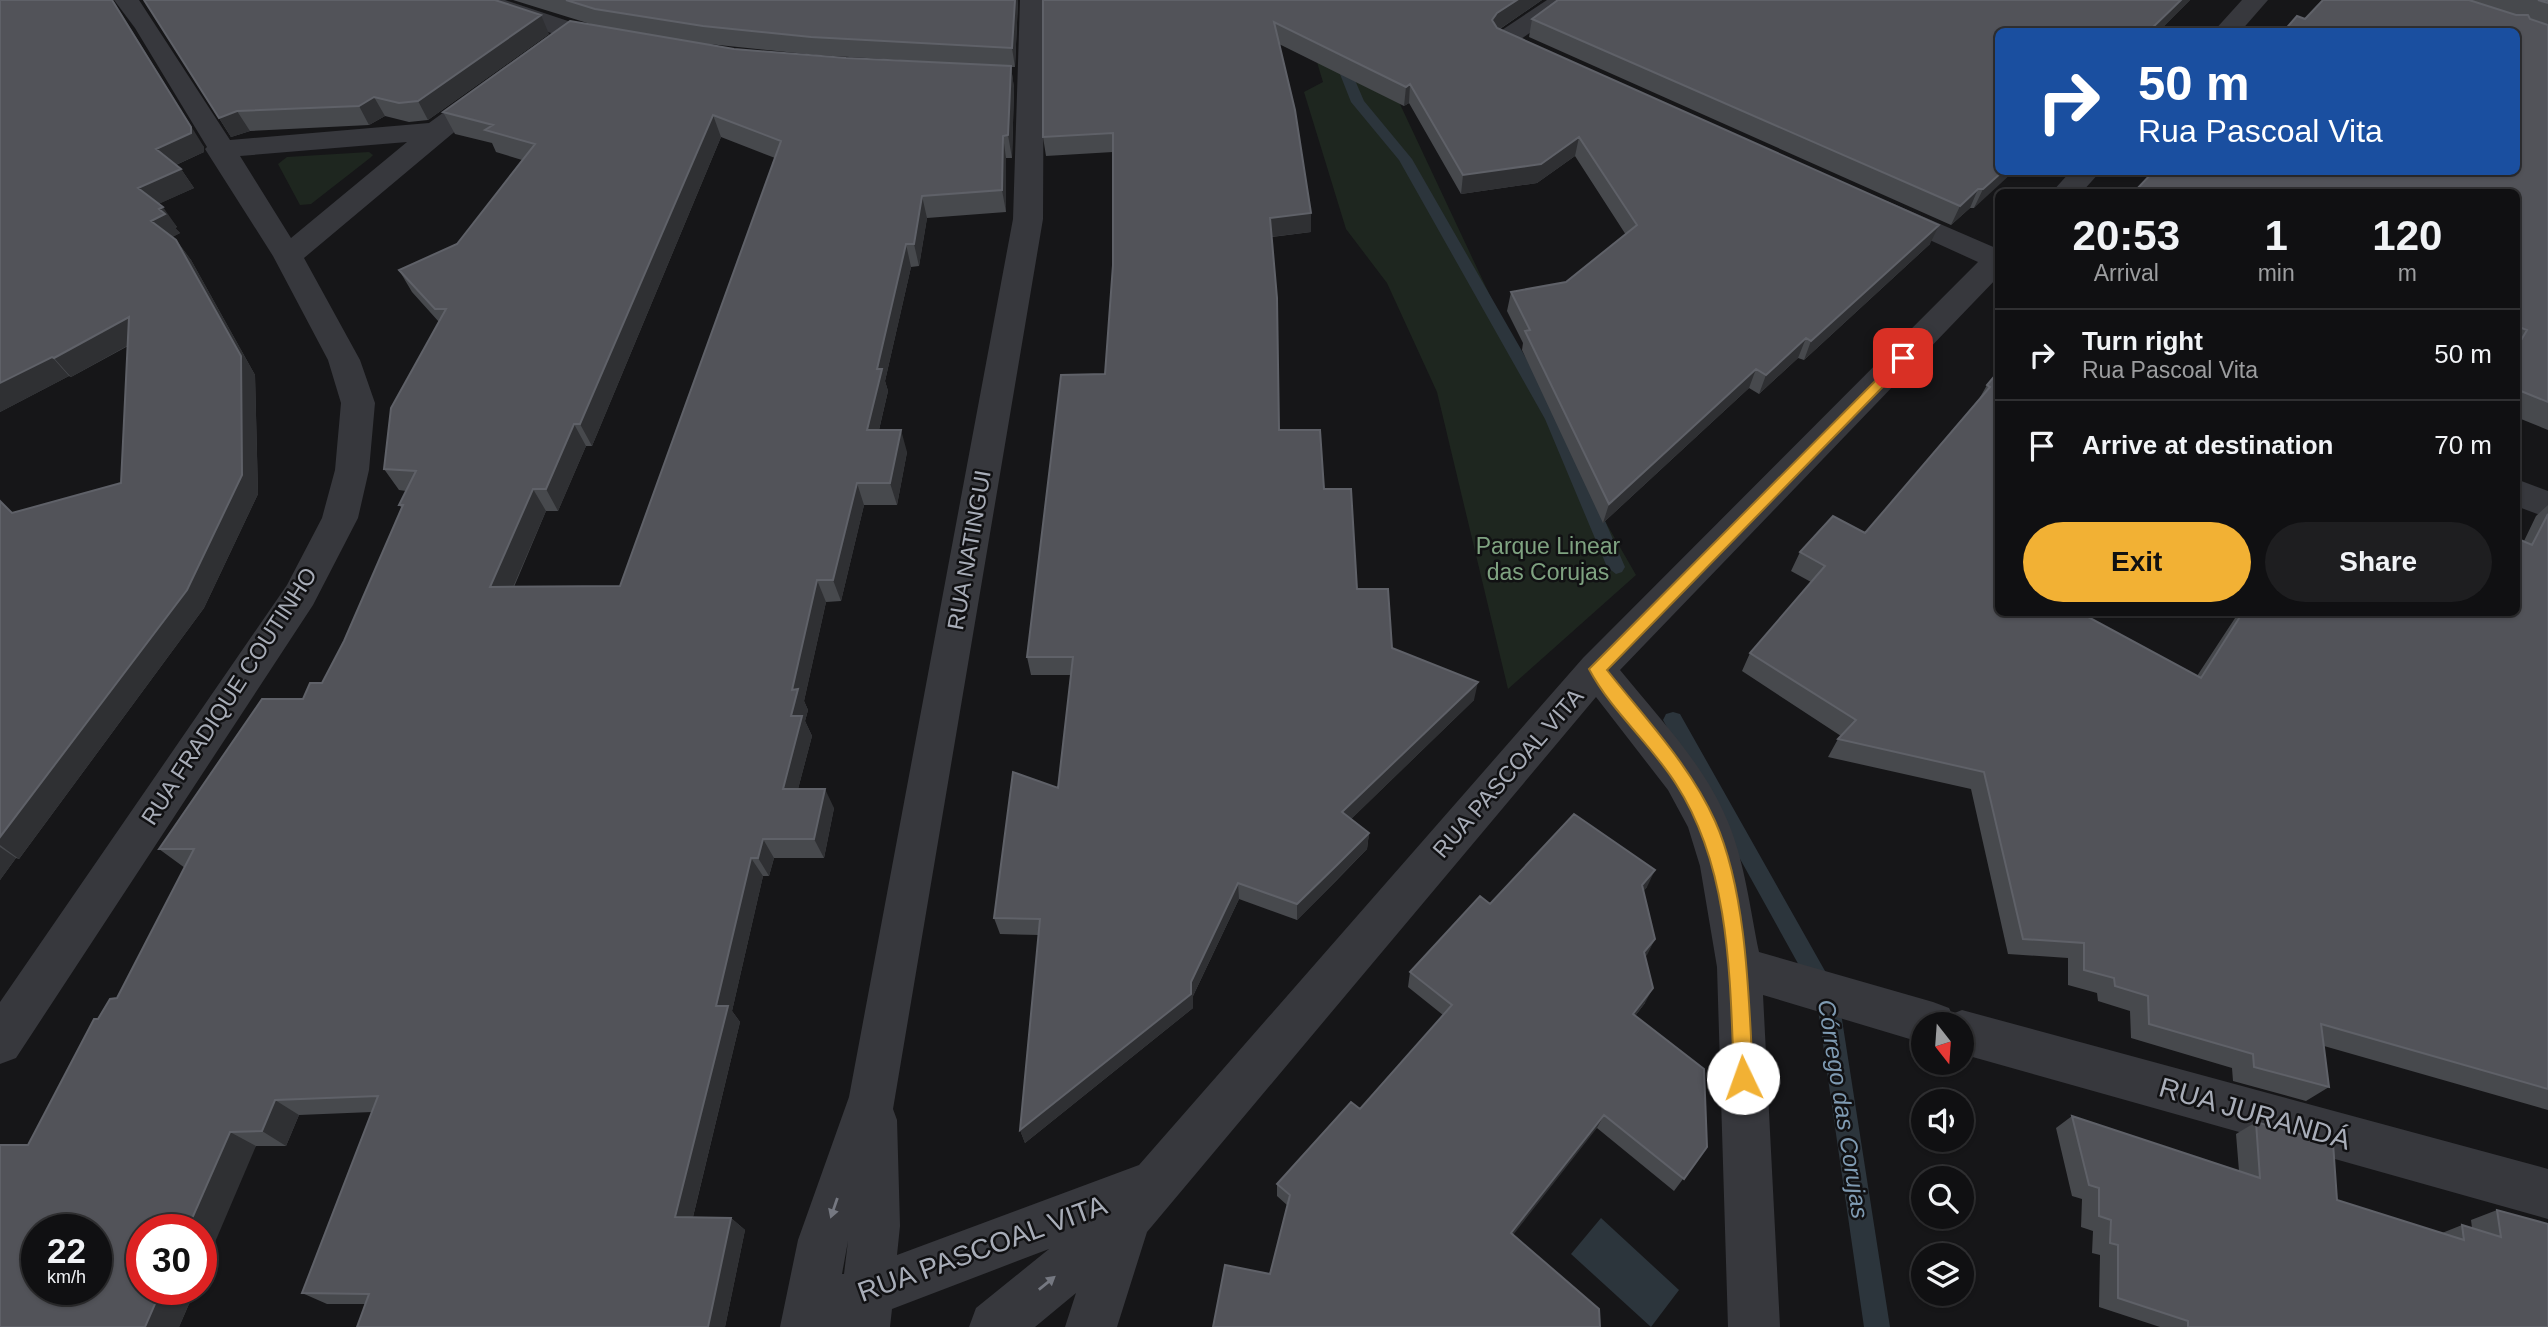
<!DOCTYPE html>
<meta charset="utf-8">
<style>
body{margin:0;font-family:Arial,sans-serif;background:#1e1e20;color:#f1f3f6;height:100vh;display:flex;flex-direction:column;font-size:26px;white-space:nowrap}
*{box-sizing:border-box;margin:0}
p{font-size:23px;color:#9c9d9f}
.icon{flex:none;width:38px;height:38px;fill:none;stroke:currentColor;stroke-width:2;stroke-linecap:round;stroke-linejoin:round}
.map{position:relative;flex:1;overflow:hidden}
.side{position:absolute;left:1995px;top:189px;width:525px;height:427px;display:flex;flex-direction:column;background:#101012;border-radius:10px;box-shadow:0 2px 5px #0004,0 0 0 2px #303032}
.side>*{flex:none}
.hud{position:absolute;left:1995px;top:28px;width:525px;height:147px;border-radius:10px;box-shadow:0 2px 5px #0004,0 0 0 2px #303032;background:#1a4fa0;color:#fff;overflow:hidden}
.needle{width:46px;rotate:163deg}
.tools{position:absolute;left:1911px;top:1012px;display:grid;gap:14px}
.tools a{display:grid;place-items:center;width:63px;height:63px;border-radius:50%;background:#101012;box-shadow:0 2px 5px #0004,0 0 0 2px #303032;font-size:35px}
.speed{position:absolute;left:21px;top:1214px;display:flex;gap:14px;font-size:35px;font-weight:700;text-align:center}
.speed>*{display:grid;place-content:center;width:91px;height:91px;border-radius:50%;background:#101012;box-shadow:0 2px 5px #0004,0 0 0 2px #303032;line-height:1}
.speed small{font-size:18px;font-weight:400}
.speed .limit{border:10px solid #d22;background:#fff;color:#111}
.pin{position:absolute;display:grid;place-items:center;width:60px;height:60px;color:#fff;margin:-30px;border-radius:14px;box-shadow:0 4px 10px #0006}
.me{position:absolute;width:77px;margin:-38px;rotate:357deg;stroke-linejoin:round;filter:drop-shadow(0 0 5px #0008)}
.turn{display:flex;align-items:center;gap:24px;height:147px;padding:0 28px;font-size:32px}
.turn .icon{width:91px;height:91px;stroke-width:2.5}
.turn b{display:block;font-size:49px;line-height:60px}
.eta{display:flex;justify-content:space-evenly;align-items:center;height:119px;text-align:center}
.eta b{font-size:42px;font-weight:700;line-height:49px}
.action{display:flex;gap:14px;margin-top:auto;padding:14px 28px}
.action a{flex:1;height:80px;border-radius:42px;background:#f2b134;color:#111;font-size:28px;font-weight:700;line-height:80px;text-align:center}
.action a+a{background:#1e1e20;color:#f1f3f6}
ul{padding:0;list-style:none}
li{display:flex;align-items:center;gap:21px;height:91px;padding:0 28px;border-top:2px solid #303032}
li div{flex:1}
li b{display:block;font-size:26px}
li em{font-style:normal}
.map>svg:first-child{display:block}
</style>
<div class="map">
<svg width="2548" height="1327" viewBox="0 0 2548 1327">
<rect width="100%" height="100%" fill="#161618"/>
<path fill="#1e261f" d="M1300 6 1375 51 1556 436 1636 575 1508 689 1437 392 1387 283 1346 229 1304 92 1323 82Z
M369 152 373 155 370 158 311 204 300 205 278 164 287 157Z"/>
<path fill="#2c353c" d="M1601 1218 1679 1290 1651 1327 1571 1254Z"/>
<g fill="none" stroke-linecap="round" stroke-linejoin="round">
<path fill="#2c353c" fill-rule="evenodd" d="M1325 0H1337L1348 64 1364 101 1412 159 1561 419 1625 567 1622 572 1616 574 1607 567 1545 419 1399 160 1351 102 1336 64Z
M1673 712 1680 714 1838 994 1890 1327H1864L1816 996 1663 720 1666 714Z"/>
<path fill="#37383d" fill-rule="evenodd" d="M114 0H139L230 140 429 123 480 86H498L502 92 304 258 360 360 375 403 369 470 358 518 313 605 16 1058 0 1064V1002L287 585 322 518 335 470 341 403 328 360 273 256 205 149 207 147 135 28ZM407 142 291 238 240 156Z
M468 0H505L580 25 621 34 625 39 621 44C590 52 505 16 471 5Z
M1020 0H1044L1043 219 893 1109 897 1120 900 1226 897 1255 1139 1165 1583 658 1978 262 1877 216 1872 210 1877 204 1887 201 1998 249V277L1620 670C1658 717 1705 765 1728 822 1745 863 1750 909 1759 952L1933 1002 1949 1008 1952 1014 1962 1010 2548 1169V1219L1962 1054V1024H1923V1043L1763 995 1780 1327H1728L1717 967 1700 866 1688 827 1668 790 1596 697 1147 1232 1117 1327H1065L1076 1293 1035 1327H969L976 1308 1049 1249 892 1309 890 1327H780L798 1240 849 1097 1013 219ZM848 1241 844 1274H842Z
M1547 0H1576L1514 44H1496L1492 39 1496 34Z
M2242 0H2268L2240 32H2213Z
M2070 172H2100L2082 192H2052Z
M2516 479 2548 491V518L2516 506Z"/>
</g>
<path fill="#47494d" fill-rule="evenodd" d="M0 0 204 147V152L176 165 181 169 194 188 158 204 177 227 175 228 180 233 172 237 176 240 191 260 255 375 258 494 204 608 19 859 16 858 0 880V501L12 513 121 483 128 346 71 377 69 376 0 412Z
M142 0H495L549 34 428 120 409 122 385 116 369 125 250 131 231 137 144 0Z
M513 0H1018L1015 67H1011L1014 88 1012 158H1006V212L927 218 919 266 911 267 885 381 888 391 879 430 907 452 897 505H864L841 601 826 602 804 701 808 710 805 721 812 736 798 789 834 808 824 858H774L769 876H763L732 1011 740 1022 693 1217 731 1218 745 1230 725 1327H357L365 1304H327L302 1293 372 1112 299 1115 286 1146H256L142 1290H195L179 1327H0L28 1145 98 1019 117 998 185 868 159 849 303 699 322 683 344 641 402 508 399 505 406 491 399 490 384 469 439 322 412 292 399 270 457 244 522 160 496 152 492 143 455 134 443 112 597 26ZM709 44 816 55 917 61 846 58 734 49ZM721 137 775 158 620 586 514 587 546 511H558L586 446H592Z
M1043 0H1542L1500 29 1930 244 1804 360 1798 358 1759 394 1749 388 1603 523 1522 350 1523 343 1507 311 1511 292 1566 282 1626 235 1575 156 1537 183 1461 194 1409 103 1404 106 1279 44 1311 213V232L1272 237 1279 430 1324 489 1357 589 1392 648 1474 700 1351 819 1369 833 1367 849 1336 881 1297 920 1239 899 1193 996V1008L1025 1143 1020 1130 1039 935 1000 934 994 918 1058 788 1071 675H1031L1027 657 1105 374 1113 265V152L1046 156 1043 137Z
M1558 0H2190L2158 32 1998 172 1974 208H1970L1951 225 1529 37 1532 19Z
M2323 0H2548V430L2516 417V192L2305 19Z
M1998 372V612L2197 676 2237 615 2232 612H2516L2524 541 2536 516 2548 505V1110L2324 1046 2329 1087 2306 1101 2233 1081 2232 1068 2131 1038 2130 1011 2098 1001 2097 993 2068 985V958L2008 954 1971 789 1828 757 1838 739 1841 736 1742 671 1750 653 1811 582 1791 571 1800 552 1865 533 1979 399 1987 385Z
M1647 887 1643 891 1655 939 1645 957V1003L1635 1016 1707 1147 1674 1191 1597 1128 1270 1274 1287 1205 1277 1196V1184L1360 1109 1443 1015 1408 987 1410 972 1490 904Z
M2072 1116 2239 1171 2236 1134 2256 1122 2337 1200 2442 1233 2462 1225 2472 1228 2471 1220 2497 1210 2548 1327H2160L2099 1307 2100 1255 2092 1253 2093 1231 2081 1227 2082 1199 2072 1196 2056 1128Z"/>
<path fill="#2f3033" d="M112 0H113L204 147V152L169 168 156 149Z
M1015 0H1018L1015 67 1012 48Z
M1517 0H1542L1495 32 1492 20 1497 13Z
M2181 0H2190L2158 32H2148Z
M541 15 549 34 428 120 418 101Z
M1011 66 1014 88 1012 158 1008 135Z
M1410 84 1409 103 1404 106 1406 87Z
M374 97 385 116 369 125 359 106Z
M237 111 250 131 231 137 219 118Z
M713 115 721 137 592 446 580 424Z
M1003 136 1006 158V212L1002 190Z
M1579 137 1575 156 1537 183 1461 194 1463 175Z
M181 169 194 188 152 207 138 188Z
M2002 172H2013L1974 208 1983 189Z
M1978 189 1970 208 1951 225 1960 206Z
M922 196 927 218 919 266 914 244Z
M163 207 177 227 175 228 180 233 165 241 151 221 159 209Z
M1311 213V232L1270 237V218Z
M1939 225 1930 244 1804 360 1811 341Z
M176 240 191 260 255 375 258 494 204 608 19 859 0 845V837L242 475Z
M906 244 911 267 885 381 888 391 874 451 867 430 877 369Z
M129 317 145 336 71 377 54 358Z
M1806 338 1798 358 1759 394 1766 375Z
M52 357 69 376 0 412V383Z
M1756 369 1749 388 1603 523 1609 504Z
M574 424 586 446 558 511 546 489Z
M901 430 907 452 897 505 890 483Z
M857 483 864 505 841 601 833 580Z
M533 489 546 511 504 608 490 587Z
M817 580 826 602 804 701 808 710 805 721 812 736 793 808 783 789 791 716 792 690Z
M1478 682 1474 700 1341 829 1342 812Z
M825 789 834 808 824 858 814 839Z
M1369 833 1367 849 1297 920V904Z
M763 839 774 858 769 876 758 858Z
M0 847 16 858 0 880Z
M751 858 763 876 732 1011 740 1022 690 1229 675 1217 716 1006Z
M1655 870 1647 887 1635 902 1642 885Z
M1238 883 1239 899 1193 996V1008L1025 1143 1020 1130 1191 982Z
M1655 939 1647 955 1636 968 1644 952Z
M1653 988 1645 1003 1625 1029 1633 1014Z
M275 1100 299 1115 286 1146 262 1131Z
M1604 1115 1597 1128 1506 1244 1511 1233Z
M230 1132 256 1146 201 1275V1230H187Z
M731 1218 745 1230 725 1327H708Z
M161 1290H195L179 1327H145Z"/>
<path fill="#525359" stroke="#5f6168" stroke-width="2" fill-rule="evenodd" d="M0 0H112L191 127V133L156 149 181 169 138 188 163 207 159 209 165 214 151 221 176 240 241 356 242 475 187 590 0 837V501L12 513 121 483 129 317 54 358 52 357 0 383Z
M144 0H495L541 15 418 101 399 103 374 97 359 106 237 111 219 118Z
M566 0H1015L1012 48 811 37 703 26 595 9Z
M1043 0H1517L1497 13 1492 20 1497 28 1939 225 1811 341 1806 338 1766 375 1756 369 1609 504 1525 331 1530 330 1511 292 1566 282 1637 225 1579 137 1541 164 1463 175 1410 84 1406 87 1274 22 1295 110 1311 213 1270 218 1277 298 1279 430H1320L1324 489H1351L1357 589H1388L1392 648 1478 682 1342 812 1369 833 1337 865 1297 904 1238 883 1191 982V994L1020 1130 1040 919 994 918 1013 772 1058 788 1073 657H1027L1061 375 1105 374 1113 265V133L1043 137Z
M1558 0H2181L2148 32H1998V172H2002L1983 189H1978L1960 206 1532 19Z
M2323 0H2469L2516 15H2528L2530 19 2548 25V402L2516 389V349L2527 330 2516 326V192H2134L2153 172H2516V32H2283L2297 16 2305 19Z
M2538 0H2548V3Z
M570 21 734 49 846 58 1011 66 1008 135 1003 136 1002 190 922 196 914 244H906L877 369H882L867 430H901L890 483H857L833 580H817L792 690 798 689 791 716H802L783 789H825L814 839H763L758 858H751L716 1006H728L675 1217 731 1218 708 1327H357L369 1294 302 1293 378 1096 275 1100 262 1131 230 1132 187 1230H142V1290H161L145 1327H0V1145H28L94 1019H98L110 999 117 998 194 849H159L262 699H303L310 683H322L344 641 403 505H399L416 471 384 469 391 408 446 309H435L399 270 457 244 535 144 485 130 493 125 443 112ZM713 115 781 141 620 586 490 587 533 489H546L574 424H580ZM37 1230H96V1290H37Z
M1998 372V612H2079L2201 678 2243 612H2516V538L2532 545 2548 514V1089L2321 1024 2329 1087 2254 1067 2253 1054 2149 1024 2148 996 2115 986 2114 978 2084 970V943L2023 939 1984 772 1838 739 1856 720 1750 653 1825 566 1800 552 1833 516 1865 533 1990 387 1987 385Z
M1574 814 1655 870 1642 885 1655 939 1644 952 1653 988 1633 1014 1704 1069 1707 1147 1684 1179 1604 1115 1511 1233 1599 1309 1600 1327H1213L1225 1265 1270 1274 1290 1195 1277 1184 1351 1102 1360 1109 1452 1005 1410 972 1480 896 1490 904Z
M2072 1116 2260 1178 2256 1122 2333 1143 2337 1200 2464 1240 2462 1225 2501 1237 2497 1210 2548 1224V1327H2188V1321L2118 1298V1245L2110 1243 2111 1220 2099 1216V1188L2089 1185Z"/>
<defs><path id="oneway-solid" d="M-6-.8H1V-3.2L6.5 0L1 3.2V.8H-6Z" transform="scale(1.75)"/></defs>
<g fill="#757881">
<use href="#oneway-solid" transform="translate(834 1208) rotate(109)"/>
<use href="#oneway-solid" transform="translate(1047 1283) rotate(-39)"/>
</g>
<path fill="#f2b134" stroke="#9d7322" stroke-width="2" d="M1903 353 1908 355V361L1607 670C1644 717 1690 765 1715 821 1747 892 1749 1000 1753 1078L1750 1084 1743 1087 1736 1084 1734 1078C1730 980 1731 869 1676 784 1651 744 1611 711 1589 669Z"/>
<g text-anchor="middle" stroke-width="5" stroke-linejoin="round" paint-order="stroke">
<g font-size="23" fill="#7fa381" stroke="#111113">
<text x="1548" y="554">Parque Linear<tspan x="1548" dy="26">das Corujas</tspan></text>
</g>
<g font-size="23" fill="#a8adb8" stroke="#111113">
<text transform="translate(969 550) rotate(-80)" y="8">RUA NATINGUI</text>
<text transform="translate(229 696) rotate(-57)" y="8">RUA FRADIQUE COUTINHO</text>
<text transform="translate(1508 773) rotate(-49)" y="8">RUA PASCOAL VITA</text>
</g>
<g font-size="24" font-style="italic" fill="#7f9bb3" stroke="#111113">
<text transform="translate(1843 1109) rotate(81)" y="8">Córrego das Corujas</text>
</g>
<g font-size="28" fill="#a8adb8" stroke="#111113">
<text transform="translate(2255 1113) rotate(16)" y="10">RUA JURANDÁ</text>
<text transform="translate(982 1248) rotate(-20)" y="10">RUA PASCOAL VITA</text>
</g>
</g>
</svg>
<div class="tools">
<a><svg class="needle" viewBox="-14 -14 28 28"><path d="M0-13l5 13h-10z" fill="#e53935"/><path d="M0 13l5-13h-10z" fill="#9c9d9f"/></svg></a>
<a><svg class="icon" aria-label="sound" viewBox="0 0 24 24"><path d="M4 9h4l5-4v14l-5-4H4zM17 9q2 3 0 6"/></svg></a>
<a><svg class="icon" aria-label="search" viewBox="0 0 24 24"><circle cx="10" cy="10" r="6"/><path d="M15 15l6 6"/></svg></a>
<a><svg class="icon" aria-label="layers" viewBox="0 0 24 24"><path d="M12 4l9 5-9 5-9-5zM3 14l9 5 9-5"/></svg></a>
</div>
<div class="speed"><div>22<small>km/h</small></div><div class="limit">30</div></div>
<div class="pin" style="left:1903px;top:358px;background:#d93025"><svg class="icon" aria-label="arrive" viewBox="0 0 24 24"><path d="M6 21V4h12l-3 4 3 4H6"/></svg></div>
<svg class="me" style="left:1743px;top:1078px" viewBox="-20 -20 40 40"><circle r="19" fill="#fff"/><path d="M0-13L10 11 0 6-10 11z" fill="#f2b134"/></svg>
<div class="hud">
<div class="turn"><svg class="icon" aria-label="right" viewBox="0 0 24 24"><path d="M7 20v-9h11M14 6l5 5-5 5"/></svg><div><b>50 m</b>Rua Pascoal Vita</div></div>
</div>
<section class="side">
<div class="eta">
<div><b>20:53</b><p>Arrival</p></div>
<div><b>1</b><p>min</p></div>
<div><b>120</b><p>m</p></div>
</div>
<ul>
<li><svg class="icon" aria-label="right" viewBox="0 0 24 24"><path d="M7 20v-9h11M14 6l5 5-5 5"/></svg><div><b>Turn right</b><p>Rua Pascoal Vita</p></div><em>50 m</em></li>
<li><svg class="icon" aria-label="arrive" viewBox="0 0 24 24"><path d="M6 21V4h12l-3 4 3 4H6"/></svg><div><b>Arrive at destination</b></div><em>70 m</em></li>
</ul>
<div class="action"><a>Exit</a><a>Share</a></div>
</section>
</div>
